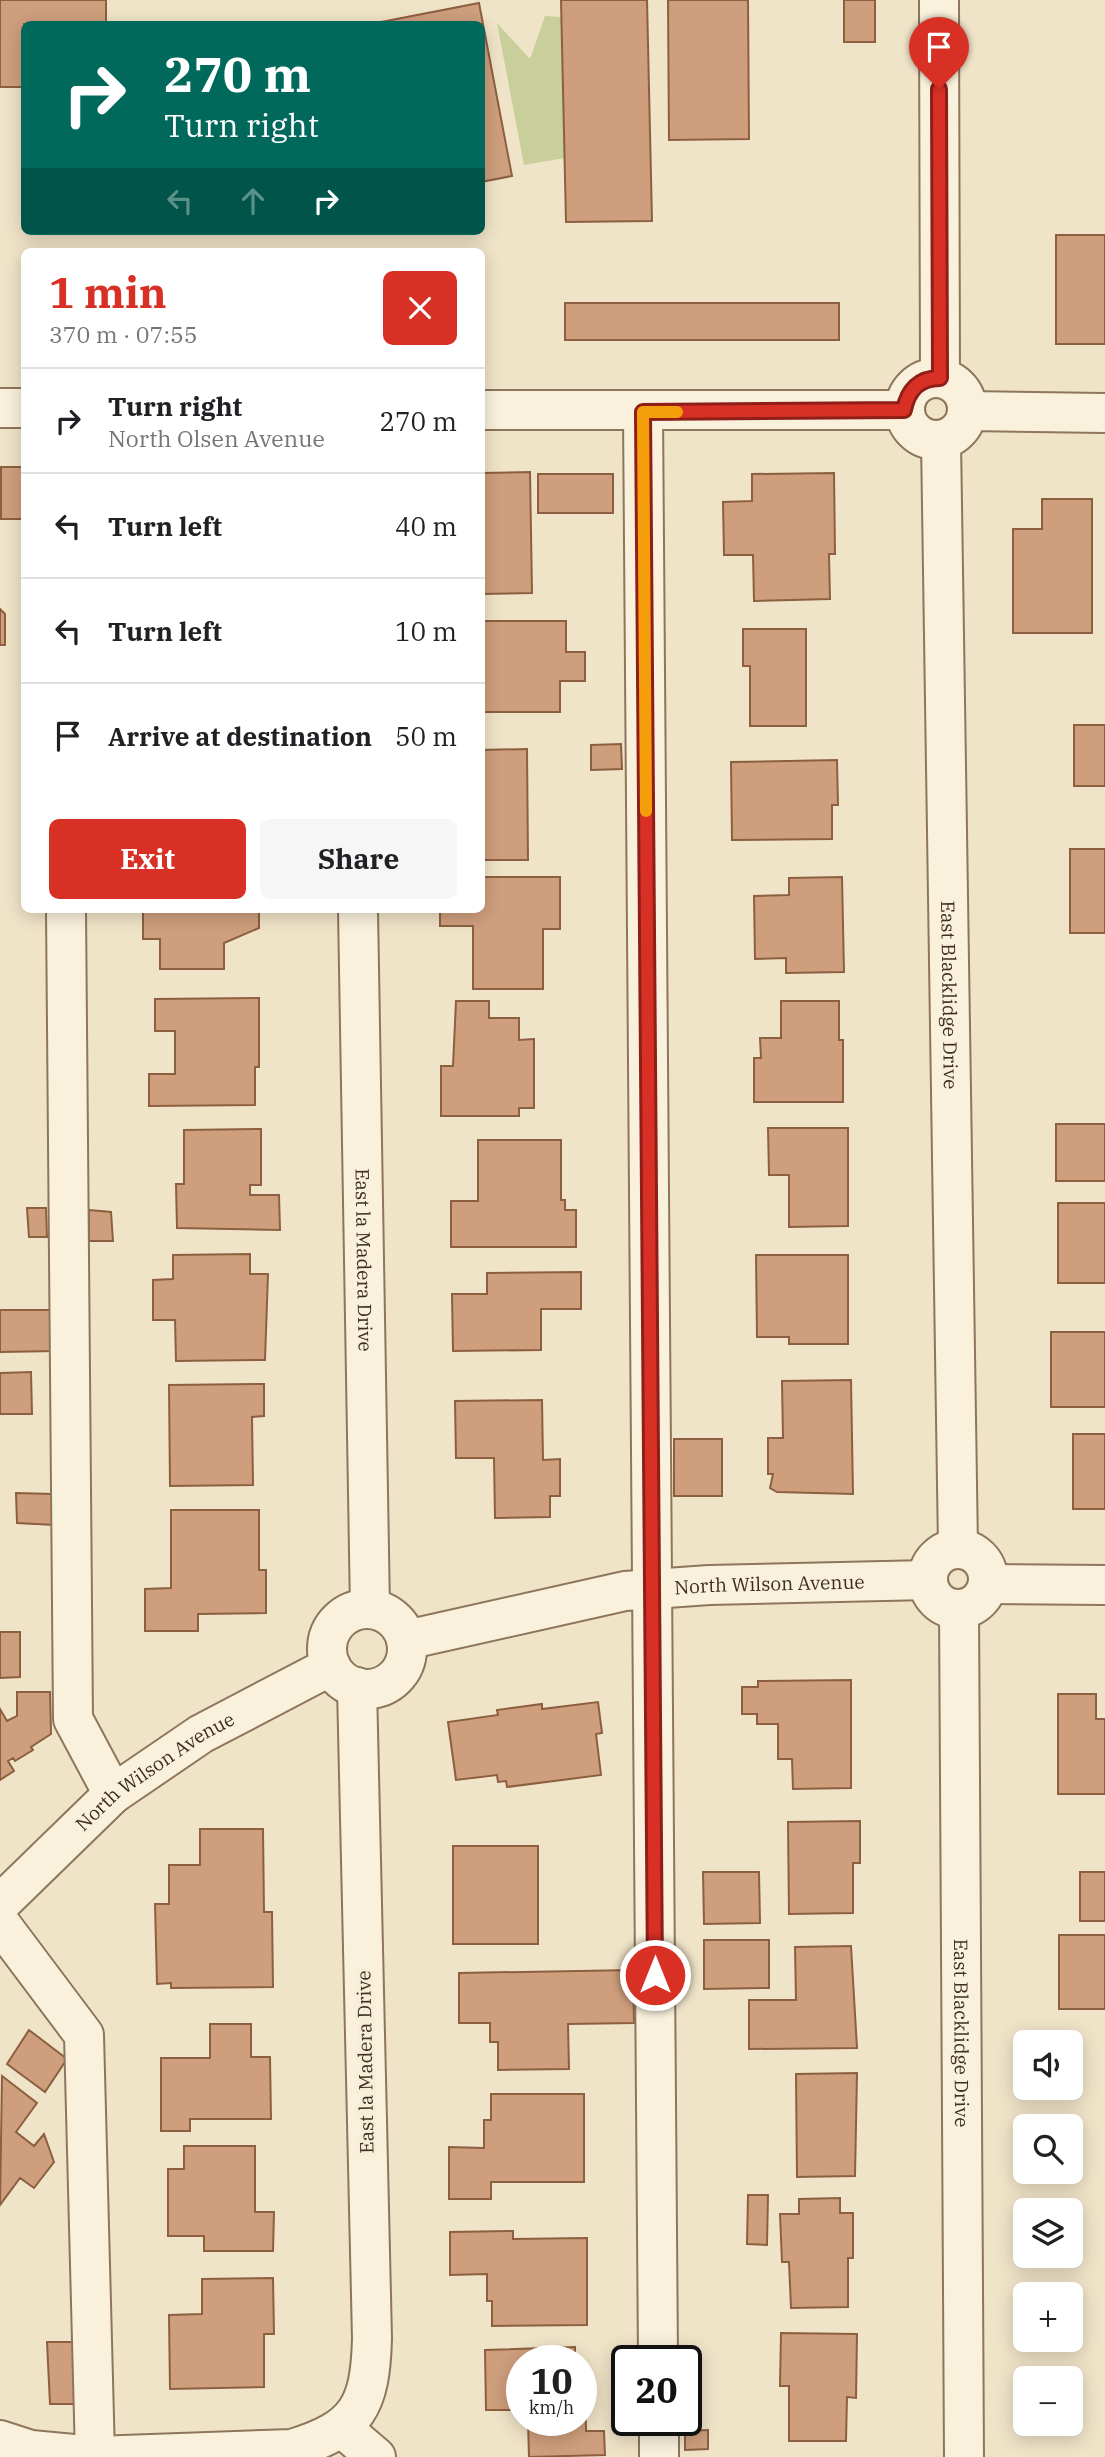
<!DOCTYPE html>
<meta charset="utf-8">
<style>
body{margin:0;font-family:"IBM Plex Serif",serif;background:#f6f6f6;color:#202124;height:100vh;display:flex;flex-direction:column;font-size:26px;white-space:nowrap}
*{box-sizing:border-box;margin:0}
p{font-size:23px;color:#757577}
.icon{flex:none;width:38px;height:38px;fill:none;stroke:currentColor;stroke-width:2;stroke-linecap:round;stroke-linejoin:round}
.map{position:relative;flex:1;overflow:hidden}
.sheet{position:absolute;left:21px;top:248px;width:464px;height:665px;display:flex;flex-direction:column;background:#fff;border-radius:10px;box-shadow:0 4px 18px #0003}
.sheet>*{flex:none}
.banner{position:absolute;left:21px;top:21px;width:464px;height:214px;border-radius:10px;box-shadow:0 4px 18px #0003;background:#00695c;color:#fff;overflow:hidden}
.fabs{position:absolute;left:1013px;top:2030px;display:grid;gap:14px}
.fabs a{display:grid;place-items:center;width:70px;height:70px;border-radius:10px;background:#fff;box-shadow:0 4px 18px #0003;font-size:35px}
.speed{position:absolute;left:506px;top:2345px;display:flex;gap:14px;font-size:35px;font-weight:700;text-align:center}
.speed>*{display:grid;place-content:center;width:91px;height:91px;border-radius:50%;background:#fff;box-shadow:0 4px 18px #0003;line-height:1}
.speed small{font-size:18px;font-weight:400}
.speed .limit{border:4px solid #111;border-radius:10px;background:#fff;color:#111}
.pin{position:absolute;display:grid;place-items:center;width:60px;height:60px;color:#fff;margin:-72px -30px;border-radius:50% 50% 50% 0;rotate:-45deg;box-shadow:0 0 7px #0007}
.pin .icon{rotate:45deg}
.me{position:absolute;width:77px;margin:-38px;rotate:0deg;stroke-linejoin:round;filter:drop-shadow(0 0 5px #0008)}
.turn{display:flex;align-items:center;gap:24px;height:147px;padding:0 28px;font-size:32px}
.turn .icon{width:91px;height:91px;stroke-width:2.5}
.turn b{display:block;font-size:49px;line-height:60px}
.lanes{display:flex;align-items:center;height:66px;padding:0 28px;background:#0003;justify-content:center;gap:35px;direction:ltr}
.lanes .off{opacity:.35}
.round{display:grid;place-items:center;flex:none;width:74px;height:74px;border-radius:10px;background:#f6f6f6}
.head{display:flex;align-items:center;justify-content:space-between;height:119px;padding:0 28px}
h1{font-size:42px;font-weight:700;line-height:52px;color:#d93025}
.primary-button{display:flex;gap:14px;margin-top:auto;padding:14px 28px}
.primary-button a{flex:1;height:80px;border-radius:10px;background:#d93025;color:#fff;font-size:28px;font-weight:700;line-height:80px;text-align:center}
.primary-button a+a{background:#f6f6f6;color:#202124}
ul{padding:0;list-style:none}
li{display:flex;align-items:center;gap:21px;height:105px;padding:0 28px;border-top:2px solid #e0e0e0}
li div{flex:1}
li b{display:block;font-size:26px}
li em{font-style:normal}
.map>svg:first-child{display:block}
</style>
<div class="map">
<svg width="1105" height="2457" viewBox="0 0 1105 2457">
<rect width="100%" height="100%" fill="#f0e4c8"/>
<path fill="#c9cf9b" d="M545 16 561 17 565 158 524 165 497 23 530 59Z"/>
<path fill="#cf9f7d" stroke="#8d5f41" stroke-width="2" d="M0 0H106V24H24V87H0Z
M561 0H647L652 221 566 222Z
M668 0H748L749 139 669 140Z
M844 0H875V42H844Z
M479 3 512 176 481 182V24L376 23Z
M1056 235H1105V344H1056Z
M565 303H839V340H565Z
M1 467H24V519H1Z
M530 472 532 593 481 594V473Z
M834 473 835 554H829L830 599 754 601 753 555H724L723 502 752 501V474Z
M538 474H613V513H538Z
M1042 499H1092V633H1013V529H1042Z
M0 609 5 614V645H0Z
M481 621H566V652H585V681H560V712H481Z
M743 629H806V726H750V666H743Z
M1074 725H1105V786H1074Z
M621 744 622 769 591 770V745Z
M527 749 528 860H481V750Z
M837 760 838 805H832V839L732 840 731 762Z
M1070 849H1105V933H1070Z
M481 877H560V929H543V989H473V926H440V910H481Z
M842 877 844 972 786 973V958L755 959 754 896 789 895V878Z
M143 910H259V928L224 943V969H160V939H143Z
M259 998V1067H255V1105L149 1106V1074H175V1031H155V999Z
M456 1001H489V1018H519V1040L534 1039V1108H519V1116H441V1066H453Z
M781 1001H839V1040H843V1102H754V1058H761L760 1038H781Z
M1056 1124H1105V1181H1056Z
M768 1128H848V1226L789 1227V1175H769Z
M261 1129V1185H250V1195H279L280 1230 177 1228 176 1184H184V1130Z
M478 1140H561V1200H565V1210H576V1247H451V1201H478Z
M1058 1203H1105V1283H1058Z
M27 1208H46L47 1237H29Z
M89 1210 111 1212 113 1241H89Z
M250 1254V1274H268L265 1360 176 1361 175 1320H153V1280L173 1279V1255Z
M756 1255H848V1344H789V1337H757Z
M581 1272V1309H541V1350L453 1351 452 1294H487V1273Z
M0 1310H54L55 1351 0 1352Z
M1051 1332H1105V1407H1051Z
M31 1372 32 1414H0V1373Z
M851 1380 853 1494 777 1492 770 1488 773 1474H768V1438H783L782 1381Z
M264 1384V1416L252 1417 253 1485 170 1486 169 1385Z
M542 1400 543 1460 560 1459V1496H550V1517L495 1518 494 1458H456L455 1401Z
M1073 1434H1105V1509H1073Z
M674 1439H722V1496H674Z
M16 1493 53 1494 54 1525 17 1523Z
M171 1510H259V1570H266V1613L198 1614V1631H145V1589L171 1588Z
M0 1632H20V1677L0 1678Z
M851 1680V1788L793 1789 792 1759H778V1724H757V1714H742V1687H758V1681Z
M17 1692H50L51 1734 31 1747 33 1750 15 1761 13 1758 8 1761 14 1771 0 1780V1709L7 1721 17 1716Z
M1058 1694H1096V1719H1105V1794H1058Z
M598 1702 602 1733 596 1734 601 1775 507 1787 506 1781 498 1782 497 1775 456 1780 448 1722 498 1715 497 1710 542 1704V1709Z
M860 1821V1863H853V1913L789 1914 788 1822Z
M200 1829H263L264 1912H272L273 1987 171 1988V1983L157 1984 155 1904H169V1865H200Z
M453 1846H538V1944H453Z
M703 1872H759L760 1923 704 1924Z
M1080 1872H1105V1921H1080Z
M1059 1935H1105V2009H1059Z
M704 1940H769V1988L704 1989Z
M851 1946 857 2048 749 2049V2000H796L795 1947Z
M633 1970 634 2023 568 2024 569 2069 498 2070V2042H490V2023H459V1973Z
M210 2024H251V2057H270L271 2119H190V2131H161V2058H210Z
M29 2030 67 2059 45 2092 7 2064Z
M857 2073 855 2176 797 2177 796 2074Z
M2 2076 37 2103 16 2132 34 2146 44 2134 54 2162 34 2188 20 2178 0 2205Z
M491 2094H584V2182H491V2199H449V2147L484 2148V2120H491Z
M184 2146H255V2212H274L273 2251H204V2236H168V2169H184Z
M748 2195H768L767 2245 747 2244Z
M840 2198V2213H853V2258H848V2307L791 2308 789 2262H782L780 2214H799V2199Z
M513 2231V2239L587 2238V2325L492 2326V2301H487V2274L450 2275V2232Z
M273 2278 274 2334H264V2387L170 2389 169 2315 202 2314V2279Z
M781 2333 857 2334 856 2398 847 2397 846 2441H789V2386H780Z
M47 2342H79L80 2404H50Z
M575 2347V2361H522V2410H486L485 2350Z
M581 2371H585L586 2431H604L605 2455 529 2457 528 2420H581Z
M708 2430V2449L685 2450V2431Z"/>
<g fill="none" stroke-linecap="round" stroke-linejoin="round">
<defs>
<g id="minor">
<path d="M939 0 940 378"/>
<circle cx="936" cy="409" r="31"/>
<path d="M0 408H24"/>
<path d="M481 410H904"/>
<path d="M967 411 1105 413"/>
<path d="M643 412 658 2361"/>
<path id="s1" d="M941 440 958 1548"/>
<path d="M66 910 73 1719 113 1794"/>
<path id="s2" d="M358 910 370 1609"/>
<circle cx="958" cy="1579" r="30"/>
<path d="M988 1584 1105 1585"/>
<path id="s3" d="M959 1609 964 2457"/>
<circle cx="367" cy="1649" r="40"/>
<path id="s4" d="M406 1640 625 1591 709 1585 928 1580"/>
<path id="s5" d="M0 1904 113 1794 201 1734 331 1666"/>
<path d="M0 1923 84 2035 95 2456"/>
<path d="M659 2420V2457"/>
<path d="M342 2428 376 2457"/>
<path d="M0 2440 31 2450 95 2456 292 2449C358 2429 370 2406 372 2339L357 1687"/>
</g>
</defs>
<use href="#minor" stroke="#8d765c" stroke-width="42"/>
<use href="#minor" stroke="#faf1dc" stroke-width="38"/>
</g>
<g fill="none" stroke-linecap="round" stroke-linejoin="round">
<defs>
<path id="route" d="M655 1975 643 412 904 410C908 390 919 378 940 378L939 89"/>
</defs>
<use href="#route" stroke="#8d1f18" stroke-width="18"/>
<use href="#route" stroke="#d93025" stroke-width="12"/>
<path stroke="#f59e0b" stroke-width="12" d="M646 811 643 412H677"/>
</g>
<g text-anchor="middle" stroke-width="7" stroke-linejoin="round" paint-order="stroke">
<g font-size="19" fill="#3d2e20" stroke="#f7eed8">
<text dy="7" stroke="none"><textPath href="#s1" startOffset="555">East Blacklidge Drive</textPath></text>
<text dy="7" stroke="none"><textPath href="#s2" startOffset="350">East la Madera Drive</textPath></text>
<text dy="7" stroke="none"><textPath href="#s4" startOffset="369">North Wilson Avenue</textPath></text>
<text dy="7" stroke="none"><textPath href="#s5" startOffset="205">North Wilson Avenue</textPath></text>
<text dy="7" stroke="none"><textPath href="#s3" startOffset="424">East Blacklidge Drive</textPath></text>
<text transform="translate(365 2062) rotate(-91)" y="7">East la Madera Drive</text>
</g>
</g>
</svg>
<div class="fabs">
<a><svg class="icon" aria-label="sound" viewBox="0 0 24 24"><path d="M4 9h4l5-4v14l-5-4H4zM17 9q2 3 0 6"/></svg></a>
<a><svg class="icon" aria-label="search" viewBox="0 0 24 24"><circle cx="10" cy="10" r="6"/><path d="M15 15l6 6"/></svg></a>
<a><svg class="icon" aria-label="layers" viewBox="0 0 24 24"><path d="M12 4l9 5-9 5-9-5zM3 14l9 5 9-5"/></svg></a>
<a>+</a>
<a>−</a>
</div>
<div class="speed"><div>10<small>km/h</small></div><div class="limit">20</div></div>
<div class="pin" style="left:939px;top:89px;background:#d93025"><svg class="icon" aria-label="arrive" viewBox="0 0 24 24"><path d="M6 21V4h12l-3 4 3 4H6"/></svg></div>
<svg class="me" style="left:655px;top:1975px" viewBox="-20 -20 40 40"><circle r="17" fill="#d93025" stroke="#fff" stroke-width="3"/><path d="M0-11L8 9 0 5-8 9z" fill="#fff"/></svg>
<div class="banner">
<div class="turn"><svg class="icon" aria-label="right" viewBox="0 0 24 24"><path d="M7 20v-9h11M14 6l5 5-5 5"/></svg><div><b>270 m</b>Turn right</div></div>
<div class="lanes"><svg class="icon off" aria-label="left" viewBox="0 0 24 24"><path d="M17 20v-9H6M10 6l-5 5 5 5"/></svg><svg class="icon off" aria-label="ahead" viewBox="0 0 24 24"><path d="M12 20V5M6 11l6-6 6 6"/></svg><svg class="icon" aria-label="right" viewBox="0 0 24 24"><path d="M7 20v-9h11M14 6l5 5-5 5"/></svg></div>
</div>
<section class="sheet">
<div class="head"><div><h1>1 min</h1><p>370 m · 07:55</p></div><a class="round" style="background:#d93025;color:#fff"><svg class="icon" aria-label="close" viewBox="0 0 24 24"><path d="M6 6l12 12M18 6L6 18"/></svg></a></div>
<ul>
<li><svg class="icon" aria-label="right" viewBox="0 0 24 24"><path d="M7 20v-9h11M14 6l5 5-5 5"/></svg><div><b>Turn right</b><p>North Olsen Avenue</p></div><em>270 m</em></li>
<li><svg class="icon" aria-label="left" viewBox="0 0 24 24"><path d="M17 20v-9H6M10 6l-5 5 5 5"/></svg><div><b>Turn left</b></div><em>40 m</em></li>
<li><svg class="icon" aria-label="left" viewBox="0 0 24 24"><path d="M17 20v-9H6M10 6l-5 5 5 5"/></svg><div><b>Turn left</b></div><em>10 m</em></li>
<li><svg class="icon" aria-label="arrive" viewBox="0 0 24 24"><path d="M6 21V4h12l-3 4 3 4H6"/></svg><div><b>Arrive at destination</b></div><em>50 m</em></li>
</ul>
<div class="primary-button"><a>Exit</a><a>Share</a></div>
</section>
</div>
